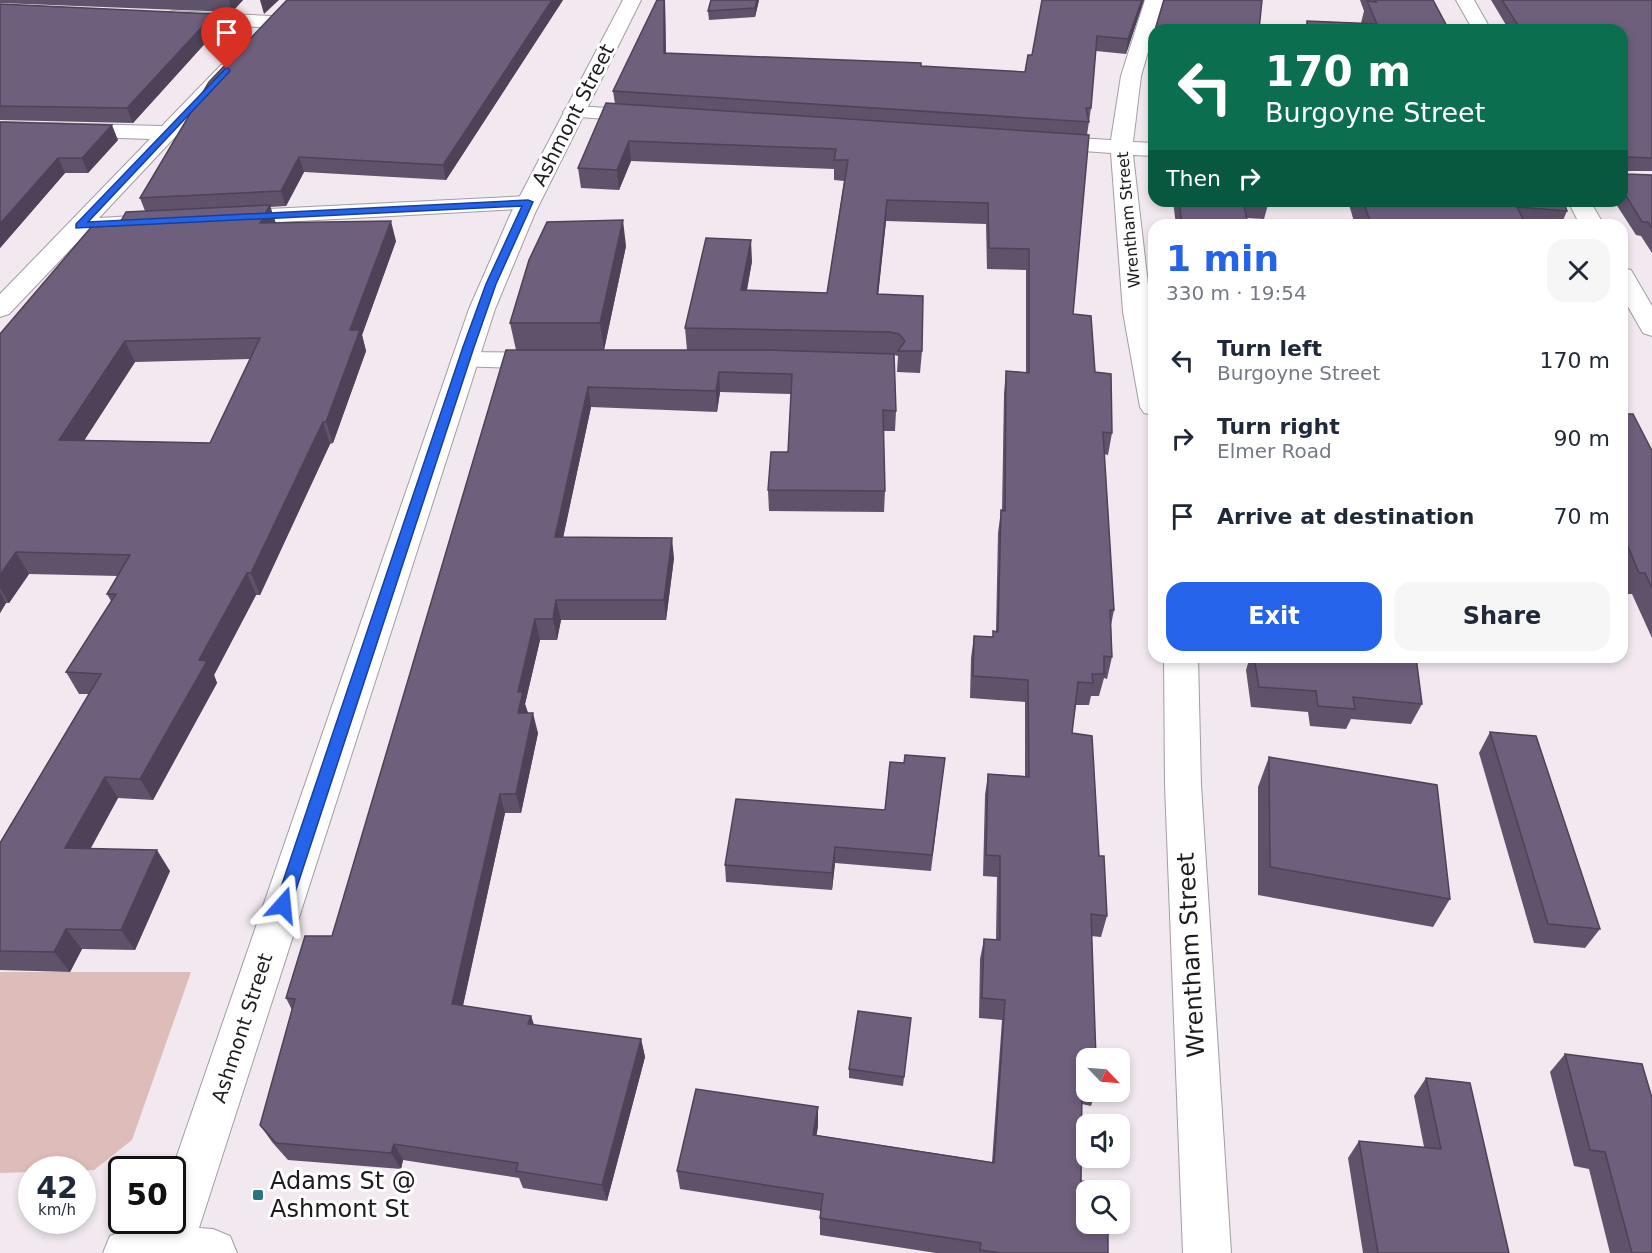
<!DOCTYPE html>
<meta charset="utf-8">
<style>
body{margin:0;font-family:"DejaVu Sans",sans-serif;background:#f6f6f7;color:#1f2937;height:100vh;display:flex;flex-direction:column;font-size:22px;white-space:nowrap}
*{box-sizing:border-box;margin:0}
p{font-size:20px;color:#747a83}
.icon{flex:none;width:33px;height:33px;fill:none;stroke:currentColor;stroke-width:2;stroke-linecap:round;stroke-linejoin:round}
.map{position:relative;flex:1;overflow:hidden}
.drawer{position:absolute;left:1148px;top:219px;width:480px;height:444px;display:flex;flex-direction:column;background:#fff;border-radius:18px;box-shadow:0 3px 9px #0003}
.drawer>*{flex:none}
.top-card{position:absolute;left:1148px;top:24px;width:480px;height:183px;border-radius:18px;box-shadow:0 3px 9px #0003;background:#0b6e4f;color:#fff;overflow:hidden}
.needle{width:39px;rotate:115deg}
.fabs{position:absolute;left:1076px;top:1048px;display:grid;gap:12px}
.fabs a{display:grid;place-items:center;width:54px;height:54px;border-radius:12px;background:#fff;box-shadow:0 3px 9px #0003;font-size:30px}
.speed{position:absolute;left:18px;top:1156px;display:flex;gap:12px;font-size:30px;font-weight:700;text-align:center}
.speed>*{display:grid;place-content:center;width:78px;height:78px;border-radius:50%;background:#fff;box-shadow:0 3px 9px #0003;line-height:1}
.speed small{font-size:15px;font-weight:400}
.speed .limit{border:3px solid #111;border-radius:9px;background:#fff;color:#111}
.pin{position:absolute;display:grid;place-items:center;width:51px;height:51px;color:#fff;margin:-62px -26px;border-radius:50% 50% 50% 0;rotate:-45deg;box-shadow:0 0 6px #0007}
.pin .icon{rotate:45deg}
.me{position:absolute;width:66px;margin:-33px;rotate:18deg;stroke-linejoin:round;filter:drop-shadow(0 0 4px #0008)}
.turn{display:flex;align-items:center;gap:21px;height:126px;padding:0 18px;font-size:27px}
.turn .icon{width:78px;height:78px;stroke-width:2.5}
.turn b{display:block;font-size:42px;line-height:51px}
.then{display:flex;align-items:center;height:57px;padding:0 18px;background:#0003;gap:12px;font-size:22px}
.round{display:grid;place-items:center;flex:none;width:63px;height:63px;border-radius:18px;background:#f6f6f7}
.overview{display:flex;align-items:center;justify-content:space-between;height:102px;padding:0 18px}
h1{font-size:36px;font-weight:800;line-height:45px;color:#2563eb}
.action{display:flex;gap:12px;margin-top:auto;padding:12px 18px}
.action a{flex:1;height:69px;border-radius:18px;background:#2563eb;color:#fff;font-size:24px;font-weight:800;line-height:69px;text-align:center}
.action a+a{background:#f6f6f7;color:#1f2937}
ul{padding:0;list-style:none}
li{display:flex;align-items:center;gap:18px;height:78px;padding:0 18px}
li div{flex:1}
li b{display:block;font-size:22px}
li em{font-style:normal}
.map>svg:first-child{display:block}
</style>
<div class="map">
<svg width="1652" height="1253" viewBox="0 0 1652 1253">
<rect width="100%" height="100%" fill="#f1e9ef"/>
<path fill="#debcba" d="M0 972H191L132 1140 94 1170 0 1173Z"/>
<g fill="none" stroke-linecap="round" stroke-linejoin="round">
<defs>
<path id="minor" d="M1145 0H1163L1141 76 1133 142 1154 143V156L1133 155 1154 336V415L1144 413 1140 407 1123 312 1111 153 1042 148 1034 147 1031 142 1034 137 1042 136 1111 140 1121 76Z
M1456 0H1474L1491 30H1473Z
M173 11 271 16 280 22 271 28 166 21 164 17 166 13Z
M228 63 235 65 238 69 235 73 99 218 165 214 173 216 177 221 173 226 86 233 9 314 0 317V294L150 139 0 134V122L162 126 221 65Z
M573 106 646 110 653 112 656 116 653 120 646 122 566 116 563 112 566 108Z
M528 196 536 198 539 203 536 208 228 225 220 223 216 218 220 213 228 211Z
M1568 201H1590L1604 225H1580Z
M1622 268 1631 270 1652 306V336L1643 333 1622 296Z
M464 352 549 353 558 355 562 361 558 367 549 369 455 366 451 360 455 354Z
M1164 657H1198L1201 785 1231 1253H1183L1165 785Z"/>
<path id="secondary" d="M623 0H641L535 213 495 309 199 1228 213 1229 230 1236 237 1253H103L110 1236 127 1229 152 1227 154 1221H172V1170L469 309 511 213Z"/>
</defs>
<use href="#minor" stroke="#a39ca2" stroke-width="2"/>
<use href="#secondary" stroke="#a39ca2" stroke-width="2"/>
<use href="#minor" fill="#fff" fill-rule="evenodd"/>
<use href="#secondary" fill="#fff" fill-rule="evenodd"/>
</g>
<path fill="#5f526b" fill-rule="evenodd" d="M0 0H243L232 12 0 3Z
M563 0 446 180 304 172 286 206 270 207 276 223 396 241 362 335 366 351 333 443 330 444 260 595H256L214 675 217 683 153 800 118 798 91 848 170 871 135 950 82 949 70 972 0 970V843L89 694H79L66 672 111 601 107 594 118 576 29 574 9 603H6L0 613V334L118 226 145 211 140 198ZM250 359 210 443 84 440 135 362Z
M657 0H665L666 53 921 66 1025 72 1032 55 1144 0 1126 54 1096 51 1091 108 1087 135 1073 314 1095 372 1112 433 1108 455 1104 454 1114 610 1111 625 1112 657 1107 679 1104 678 1099 696H1091L1089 705H1076L1072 733 1099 856 1107 916 1101 937 1091 936 1086 1059V1092H1095L1091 1106 1082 1104 1081 1181 1108 1253H936L820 1235V1218L821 1211 680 1189 677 1171 818 1107V1126L816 1135 992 1162 1002 1020 979 1018 980 959 984 939 996 940 997 877 983 876 985 795 988 774 1025 776V702L970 698 971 658 974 636 992 637 996 631 998 533 1001 510 1002 511 1004 393 1006 371 1026 373V270L987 269 986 224 886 221 878 294 922 351 920 373 897 372 898 356 894 355 896 411 895 431H883L885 491 884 512 769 511 768 490 788 452 791 394 720 392 717 412 591 407 563 537 674 558 666 620H561L557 640H540L525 704 528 713 538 733 521 813H505L463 1006 531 1016 534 1025 641 1039 645 1057 607 1201 523 1188 519 1178 403 1160 401 1169 288 1160 272 1142 260 1125 292 1010 286 998 332 936 506 350H716H687L685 328 752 261 747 290 827 293 844 181 834 180V169L631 161 619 190 581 188 578 168 615 104 613 91Z
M759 0 755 17 709 20 708 11Z
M1360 0H1433L1449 30H1304L1307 21 1361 23 1364 11Z
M1491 0H1652V171H1627V174L1652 175V253L1641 236 1636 235 1614 201H1622V30H1509Z
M0 4 214 14 219 28 133 123 0 120Z
M1154 35V56H1149L1152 41Z
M0 122 118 140 88 173H65L0 248Z
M1173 201H1269L1264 219 1246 218 1248 225H1176Z
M1348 201H1563L1567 211 1561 225H1355Z
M626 246 604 350H516L510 323Z
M1622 405 1626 414 1652 451V638L1632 594H1627L1622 581Z
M1250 657H1416L1422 704 1411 724 1351 719 1346 729 1310 726 1308 712 1251 707 1246 670Z
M1490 732 1600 929 1585 948 1534 943 1479 753Z
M1269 757 1450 899 1433 927 1258 895V787Z
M945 758 931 871 835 863 832 890 726 882 725 865 885 810 904 763Z
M911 1018 903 1086 849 1078V1069Z
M1565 1054 1652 1253H1610L1589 1169 1574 1166 1550 1072Z
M1426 1078 1509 1253H1363L1348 1158 1359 1141 1424 1147 1414 1096Z"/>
<path fill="#4d4257" d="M229 0H243L232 12Z
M260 0H279L264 14Z
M552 0H563L446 180 443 165Z
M664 0H665L666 68 664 53Z
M757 0H759L755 17V8Z
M1142 0H1144L1126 54 1128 39Z
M214 14 219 28 133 123 127 108Z
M112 125 118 140 88 173 82 158Z
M629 141 631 161 619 190 617 170Z
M299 157 304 172 286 206 281 191Z
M58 158 65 173 0 248V224Z
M887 200 886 221 876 316 877 294Z
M270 205 276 225 260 223Z
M623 220 626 246 604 350 600 323Z
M391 221 396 241 362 335 366 351 333 443 326 422 350 330Z
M751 240 752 261 743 311 741 290Z
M125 341 135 362 71 461 59 440Z
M719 372 720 392 717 412 716 391Z
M588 387 591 407 559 557 555 537Z
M323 422 330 444 260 595 251 573Z
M672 538 674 558 666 620 664 600Z
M16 552 29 574 9 603 0 588V575Z
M247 573 256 595 214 675 217 683 153 800 140 779 199 660Z
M0 592 6 603 0 613Z
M556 600 561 620 557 640 553 619Z
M535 619 540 640 525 704 528 713H518V692Z
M533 713 538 733 521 813 516 794Z
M105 777 118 798 79 869 65 848Z
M500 794 505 813 459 1023 452 1004Z
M835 847V863L832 890V873Z
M157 850 170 871 135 950 121 930Z
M66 929 82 949 70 972 54 952Z
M531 1016 537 1034 528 1024Z
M641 1039 645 1057 607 1201 602 1185Z
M818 1107V1126L814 1153 813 1135Z
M394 1144 403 1160 401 1169 391 1153Z"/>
<path fill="#6e5f7c" stroke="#4d4257" stroke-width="1.5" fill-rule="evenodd" d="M287 0H552L443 165 299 157 281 191 140 198 209 82Z
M657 0H664V53L921 63V66L1025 72 1028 55H1032L1042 0H1142L1128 39 1097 36 1091 108H1086L1089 122 613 91Z
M711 0H757L755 8 708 11Z
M1164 0H1262L1259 30H1155Z
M1375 0H1433L1449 30H1308L1307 21 1377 24 1367 1 1376 2Z
M1502 0H1652V158L1627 157V174L1652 175V228L1648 222H1642L1622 189V30H1521Z
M0 4 214 14 127 108 0 106Z
M606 103 1089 135 1073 314 1091 316 1095 372 1111 374 1112 433 1103 432 1114 610H1110L1112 657 1104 656V674H1092L1093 683 1078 682 1072 733 1092 736 1099 856H1104L1107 916 1091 914 1096 1059H1086V1085L1082 1084 1081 1181 1109 1185V1191H1086V1224H1108V1253H1001L980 1250 981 1243 820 1218 823 1194 677 1171 696 1089 818 1107 813 1135 994 1163 1005 1000 982 998 984 939 1000 940V856L986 855 988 774 1029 777 1028 680 973 676 974 636 993 637V631L998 632 1001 510 1005 511 1006 371 1029 373V249L989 248 988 203 887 200 877 294 923 296 922 351H898L905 341 899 334 890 332 685 328 706 238 751 240 741 290 827 293 848 160H834L836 149 629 141 617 170 578 168Z
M0 122 112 125 82 158H58L0 224Z
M1179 201H1243L1248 225H1182Z
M1363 201H1563L1567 211 1517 207 1526 225H1415L1370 221Z
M270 205 260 223 391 221 350 330H360L326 422H323L251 573H247L199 660 207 661 140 779 105 777 65 848 157 850 121 930 66 929 54 952 0 951V843L101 674 66 672 116 594H107L130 555 16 552 0 575V334L93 225 118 226 126 212ZM260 338 210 443 59 440 125 341Z
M623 220 600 323H510L529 260 547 222Z
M506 350H767L894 354 896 411 883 410 885 491 768 490 771 452H788L792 374 719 372 716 391 588 387 555 537 672 538 664 600H556L553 619H535L518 692H523L518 713H533L516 794H500L452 1004 531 1016 528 1024 641 1039 602 1185 516 1171 518 1163 394 1144 391 1153 276 1143 260 1125 295 999 286 998 305 936H332Z
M1622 405 1626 414H1633L1652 451V588L1645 573H1639L1622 532Z
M1254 657H1416L1422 704 1353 697 1355 709 1318 706 1316 691 1259 687Z
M1490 732 1536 736 1600 929 1548 924Z
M905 755 945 758 932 855 835 847 832 873 725 865 736 799 885 810 890 762 904 763Z
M1269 757 1437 785 1450 899 1270 867Z
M858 1011 911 1018 904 1077 849 1069Z
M1565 1054 1642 1064 1652 1098V1253H1632L1605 1152 1590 1150Z
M1426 1078 1470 1083 1509 1253H1378L1359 1141 1441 1149Z"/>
<path fill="#2563eb" stroke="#184099" stroke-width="1.5" d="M227 67 230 71 88 222 528 200 533 202 496 284 474 347 291 905 289 910H277L275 905 463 347 486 284 522 206 76 228V224Z"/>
<rect fill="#2b737d" stroke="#fff" stroke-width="2" x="252" y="1189" width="12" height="12" rx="3"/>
<g text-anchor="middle" stroke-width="6" stroke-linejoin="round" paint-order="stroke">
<g font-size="16" fill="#1d1b1d" stroke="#fff">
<text transform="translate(1128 220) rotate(-95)" y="6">Wrentham Street</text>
</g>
<g font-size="20" fill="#1d1b1d" stroke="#fff">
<text transform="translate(573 115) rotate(-63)" y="7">Ashmont Street</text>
<text transform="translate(242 1028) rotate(-72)" y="7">Ashmont Street</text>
</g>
<g font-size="24" fill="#1d1b1d" stroke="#fff">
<text transform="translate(1191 955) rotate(-93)" y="8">Wrentham Street</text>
</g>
<g font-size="24" fill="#1d1b1d" stroke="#fff" text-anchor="start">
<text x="270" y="1189">Adams St @<tspan x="270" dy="28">Ashmont St</tspan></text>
</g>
</g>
</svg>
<div class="fabs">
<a><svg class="needle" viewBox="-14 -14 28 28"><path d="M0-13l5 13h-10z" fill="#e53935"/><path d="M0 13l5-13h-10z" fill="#747a83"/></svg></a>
<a><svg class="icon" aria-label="sound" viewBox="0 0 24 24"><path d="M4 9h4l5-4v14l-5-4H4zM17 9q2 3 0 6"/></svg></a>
<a><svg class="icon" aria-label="search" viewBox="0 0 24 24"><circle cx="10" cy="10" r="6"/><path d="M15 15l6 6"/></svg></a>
</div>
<div class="speed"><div>42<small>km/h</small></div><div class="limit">50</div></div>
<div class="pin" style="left:227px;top:69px;background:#d93025"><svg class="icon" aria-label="arrive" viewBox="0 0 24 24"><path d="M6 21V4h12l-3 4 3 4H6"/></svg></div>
<svg class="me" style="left:283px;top:905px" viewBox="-20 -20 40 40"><path d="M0-17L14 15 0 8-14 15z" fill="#2563eb" stroke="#fff" stroke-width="4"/></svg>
<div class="top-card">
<div class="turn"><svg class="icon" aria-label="left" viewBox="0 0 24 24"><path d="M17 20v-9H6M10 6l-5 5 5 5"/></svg><div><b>170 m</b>Burgoyne Street</div></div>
<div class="then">Then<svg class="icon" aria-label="right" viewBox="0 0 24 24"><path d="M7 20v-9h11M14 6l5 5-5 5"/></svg></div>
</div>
<section class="drawer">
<div class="overview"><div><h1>1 min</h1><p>330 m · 19:54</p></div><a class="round"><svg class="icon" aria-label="close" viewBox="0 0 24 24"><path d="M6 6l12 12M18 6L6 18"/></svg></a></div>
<ul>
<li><svg class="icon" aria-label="left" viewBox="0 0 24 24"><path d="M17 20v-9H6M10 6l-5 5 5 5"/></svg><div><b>Turn left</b><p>Burgoyne Street</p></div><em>170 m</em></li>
<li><svg class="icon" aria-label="right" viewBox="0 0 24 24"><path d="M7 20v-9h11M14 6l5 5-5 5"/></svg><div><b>Turn right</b><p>Elmer Road</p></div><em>90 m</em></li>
<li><svg class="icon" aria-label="arrive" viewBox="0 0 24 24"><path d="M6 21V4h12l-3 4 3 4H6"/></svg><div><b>Arrive at destination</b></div><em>70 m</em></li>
</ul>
<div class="action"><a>Exit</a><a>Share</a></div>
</section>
</div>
